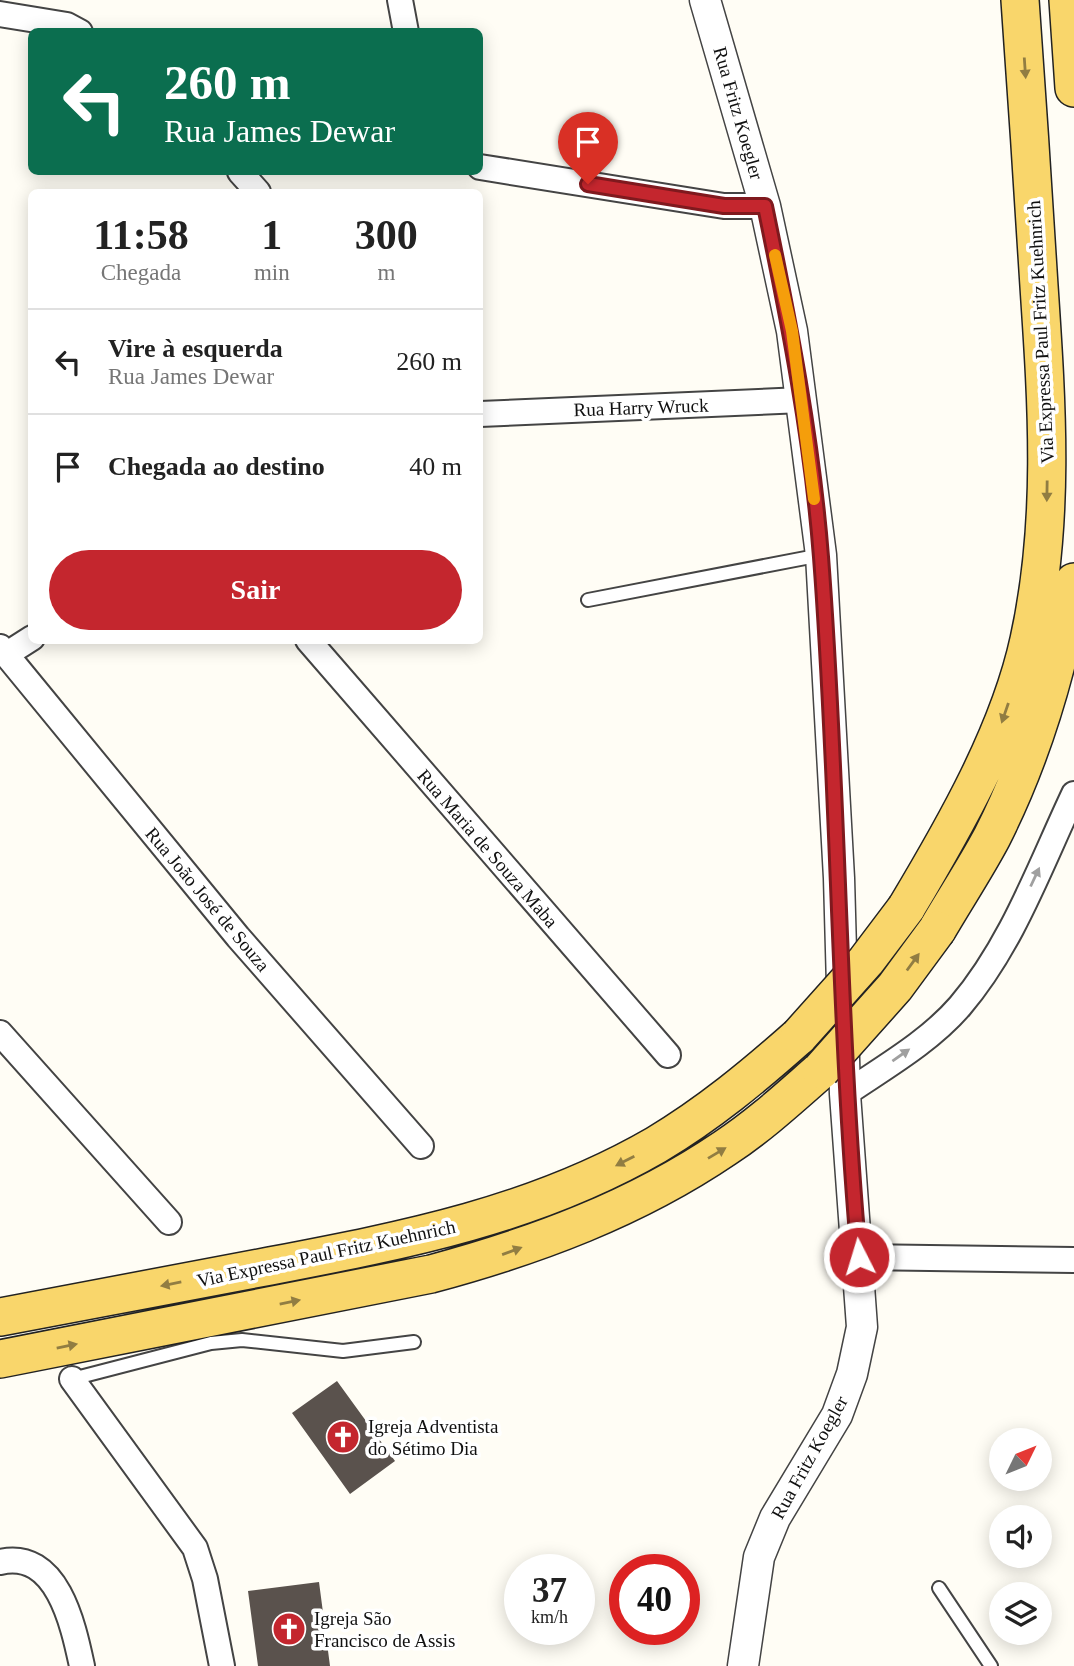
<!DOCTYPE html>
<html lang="pt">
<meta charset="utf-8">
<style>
body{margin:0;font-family:Georgia,serif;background:#f2f2f2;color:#222;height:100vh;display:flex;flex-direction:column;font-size:26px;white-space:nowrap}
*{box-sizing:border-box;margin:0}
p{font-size:23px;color:#767676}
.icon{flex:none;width:38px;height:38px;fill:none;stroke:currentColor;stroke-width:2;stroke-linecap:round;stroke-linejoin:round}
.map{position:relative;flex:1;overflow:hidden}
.details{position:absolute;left:28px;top:189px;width:455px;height:455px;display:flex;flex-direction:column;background:#fff;border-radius:10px;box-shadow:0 4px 18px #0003}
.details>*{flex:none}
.top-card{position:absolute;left:28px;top:28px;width:455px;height:147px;border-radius:10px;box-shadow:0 4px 18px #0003;background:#0b6e4f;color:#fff;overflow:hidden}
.needle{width:46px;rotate:47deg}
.fabs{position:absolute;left:989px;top:1428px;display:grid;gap:14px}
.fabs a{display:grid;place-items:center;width:63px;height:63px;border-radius:50%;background:#fff;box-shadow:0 4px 18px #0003;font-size:35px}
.speed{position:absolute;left:504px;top:1554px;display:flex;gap:14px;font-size:35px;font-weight:700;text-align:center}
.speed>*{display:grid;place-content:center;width:91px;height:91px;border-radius:50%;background:#fff;box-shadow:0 4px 18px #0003;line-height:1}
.speed small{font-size:18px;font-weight:400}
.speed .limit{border:10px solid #d22;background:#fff;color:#111}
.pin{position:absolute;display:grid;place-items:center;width:60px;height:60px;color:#fff;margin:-72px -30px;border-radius:50% 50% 50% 0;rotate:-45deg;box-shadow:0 0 7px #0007}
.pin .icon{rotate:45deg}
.me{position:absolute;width:77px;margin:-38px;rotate:355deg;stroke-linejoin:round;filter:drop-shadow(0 0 5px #0008)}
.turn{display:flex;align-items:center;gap:24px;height:147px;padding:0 21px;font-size:32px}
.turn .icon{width:91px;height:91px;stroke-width:2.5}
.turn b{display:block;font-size:49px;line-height:60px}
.eta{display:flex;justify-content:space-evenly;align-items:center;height:119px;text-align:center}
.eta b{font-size:42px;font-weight:700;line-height:49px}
.cta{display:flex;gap:14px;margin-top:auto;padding:14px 21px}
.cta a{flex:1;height:80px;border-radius:42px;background:#c4262e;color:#fff;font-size:28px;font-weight:700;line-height:80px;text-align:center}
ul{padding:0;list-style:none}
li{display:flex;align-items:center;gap:21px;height:105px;padding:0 21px;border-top:2px solid #e0e0e0}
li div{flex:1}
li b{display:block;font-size:26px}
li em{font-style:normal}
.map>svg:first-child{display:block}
</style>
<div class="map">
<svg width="1074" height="1666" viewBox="0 0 1074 1666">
<rect width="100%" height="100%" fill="#fffdf5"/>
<path fill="#5a524d" d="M337 1381 395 1461 350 1494 292 1413Z
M319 1582 330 1666H258L248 1591Z"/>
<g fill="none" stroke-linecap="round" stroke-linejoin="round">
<defs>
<path id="service" d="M588 600 821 555
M72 1379 211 1343 242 1340 343 1351 414 1342
M939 1588 991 1666"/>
<path id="minor" d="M400 0 406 32
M0 14 67 25 80 32
M480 167 724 206H765
M240 172 258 192
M480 414 802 400
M308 640 668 1055
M0 647 238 937 421 1146
M7 654 32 638
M0 1033 169 1222
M845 1094C883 1068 929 1042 960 1006 1012 945 1040 866 1074 794
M859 1257 1074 1260
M72 1379 195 1548 205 1579 222 1666
M0 1562C57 1549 73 1624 82 1666"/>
<path id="tertiary" d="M705 0 765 206 792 331 821 555 839 878 845 1094 862 1327 852 1374 837 1415 775 1518 759 1557 743 1666"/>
<path id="primary" d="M1068 0 1074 88
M906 908C954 828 1009 732 1029 640 1055 522 1047 405 1039 286 1033 191 1027 95 1020 0
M937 930C955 899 975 869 992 837 1033 756 1058 670 1074 582
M0 1317C90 1300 180 1283 270 1266 406 1240 535 1215 656 1145 708 1114 754 1076 799 1036
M0 1359 431 1274C535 1246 635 1209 725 1148 760 1125 790 1097 821 1070"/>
</defs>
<use href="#service" stroke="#444" stroke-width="16"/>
<use href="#minor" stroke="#444" stroke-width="28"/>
<use href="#tertiary" stroke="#444" stroke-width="33"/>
<use href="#primary" stroke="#222" stroke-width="40"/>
<use href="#service" stroke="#fff" stroke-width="12"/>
<use href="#minor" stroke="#fff" stroke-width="24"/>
<use href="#tertiary" stroke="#fff" stroke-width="30"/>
<use href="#primary" stroke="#f9d66b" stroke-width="37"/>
<defs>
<path id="primary-bridge" d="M799 1036 866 961 906 908
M821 1070 895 987 937 930"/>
</defs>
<use href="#primary-bridge" stroke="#222" stroke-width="40" stroke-linecap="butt"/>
<use href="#primary-bridge" stroke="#f9d66b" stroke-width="37"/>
</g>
<defs><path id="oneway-solid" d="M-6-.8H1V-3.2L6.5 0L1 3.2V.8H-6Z" transform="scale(1.75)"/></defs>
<g fill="#917d42">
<use href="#oneway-solid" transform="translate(1025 68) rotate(86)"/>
<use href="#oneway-solid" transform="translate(1047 491) rotate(91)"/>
<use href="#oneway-solid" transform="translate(1005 713) rotate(109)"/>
<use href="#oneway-solid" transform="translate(913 962) rotate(-54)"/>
<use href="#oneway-solid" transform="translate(717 1153) rotate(-31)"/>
<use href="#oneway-solid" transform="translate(625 1161) rotate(153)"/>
<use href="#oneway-solid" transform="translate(512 1251) rotate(-20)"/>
<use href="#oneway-solid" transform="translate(171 1284) rotate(169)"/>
<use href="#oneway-solid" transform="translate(290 1302) rotate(-11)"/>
<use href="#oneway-solid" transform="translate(67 1346) rotate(-11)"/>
</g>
<g fill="#a0a0a0">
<use href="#oneway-solid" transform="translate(1035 877) rotate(-65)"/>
<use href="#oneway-solid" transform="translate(901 1055) rotate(-35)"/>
</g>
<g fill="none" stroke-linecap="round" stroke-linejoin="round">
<defs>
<path id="route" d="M588 184 724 206H765C789 322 812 439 821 557 839 790 838 1024 859 1257"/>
</defs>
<use href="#route" stroke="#7f191e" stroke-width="18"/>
<use href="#route" stroke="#c4262e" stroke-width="12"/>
<path stroke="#f59e0b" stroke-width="12" d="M775 255 792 331 814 499"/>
</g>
<defs>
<symbol id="church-disc" viewBox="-11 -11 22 22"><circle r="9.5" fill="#c4262e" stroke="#fff"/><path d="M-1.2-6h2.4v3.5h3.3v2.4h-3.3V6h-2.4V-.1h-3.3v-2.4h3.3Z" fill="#fff"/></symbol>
</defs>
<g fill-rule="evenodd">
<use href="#church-disc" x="324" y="1418" width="38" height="38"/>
<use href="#church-disc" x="270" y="1610" width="38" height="38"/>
</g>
<g text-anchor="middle" stroke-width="7" stroke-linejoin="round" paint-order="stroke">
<g font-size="19" fill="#111" stroke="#fff">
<text transform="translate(739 113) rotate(74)" y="7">Rua Fritz Koegler</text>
<text transform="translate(1040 332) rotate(-93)" y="7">Via Expressa Paul Fritz Kuehnrich</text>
<text transform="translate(641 407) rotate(-2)" y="7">Rua Harry Wruck</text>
<text transform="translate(488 848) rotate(49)" y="7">Rua Maria de Souza Maba</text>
<text transform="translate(208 899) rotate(50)" y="7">Rua João José de Souza</text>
<text transform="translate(326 1253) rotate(-12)" y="7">Via Expressa Paul Fritz Kuehnrich</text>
<text transform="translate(809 1457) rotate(-61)" y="7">Rua Fritz Koegler</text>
</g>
<g font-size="19" fill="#111" stroke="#fff" text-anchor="start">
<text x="368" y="1433">Igreja Adventista<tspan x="368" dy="22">do Sétimo Dia</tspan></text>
<text x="314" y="1625">Igreja São<tspan x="314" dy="22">Francisco de Assis</tspan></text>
</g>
</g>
</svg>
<div class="fabs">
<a><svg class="needle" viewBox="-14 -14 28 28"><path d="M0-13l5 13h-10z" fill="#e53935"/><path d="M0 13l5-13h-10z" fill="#767676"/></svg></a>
<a><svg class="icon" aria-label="sound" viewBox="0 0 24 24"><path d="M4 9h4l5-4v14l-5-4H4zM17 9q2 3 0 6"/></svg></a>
<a><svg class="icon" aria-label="layers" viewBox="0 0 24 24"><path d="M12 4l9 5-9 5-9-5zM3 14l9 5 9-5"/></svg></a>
</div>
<div class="speed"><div>37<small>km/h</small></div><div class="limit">40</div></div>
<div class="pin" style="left:588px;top:184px;background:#d93025"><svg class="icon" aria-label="arrive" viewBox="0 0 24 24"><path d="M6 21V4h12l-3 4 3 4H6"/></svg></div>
<svg class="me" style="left:859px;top:1257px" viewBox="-20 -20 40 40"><circle r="17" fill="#c4262e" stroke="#fff" stroke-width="3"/><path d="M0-11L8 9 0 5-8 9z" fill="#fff"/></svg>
<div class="top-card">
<div class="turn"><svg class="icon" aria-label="left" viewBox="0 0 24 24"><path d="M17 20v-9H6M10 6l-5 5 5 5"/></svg><div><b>260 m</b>Rua James Dewar</div></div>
</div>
<section class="details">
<div class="eta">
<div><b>11:58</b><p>Chegada</p></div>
<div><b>1</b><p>min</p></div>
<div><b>300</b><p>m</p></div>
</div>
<ul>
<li><svg class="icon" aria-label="left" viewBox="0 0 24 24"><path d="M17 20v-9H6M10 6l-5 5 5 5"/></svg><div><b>Vire à esquerda</b><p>Rua James Dewar</p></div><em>260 m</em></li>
<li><svg class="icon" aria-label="arrive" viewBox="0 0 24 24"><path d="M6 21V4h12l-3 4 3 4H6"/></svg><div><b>Chegada ao destino</b></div><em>40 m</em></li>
</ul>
<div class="cta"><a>Sair</a></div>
</section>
</div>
